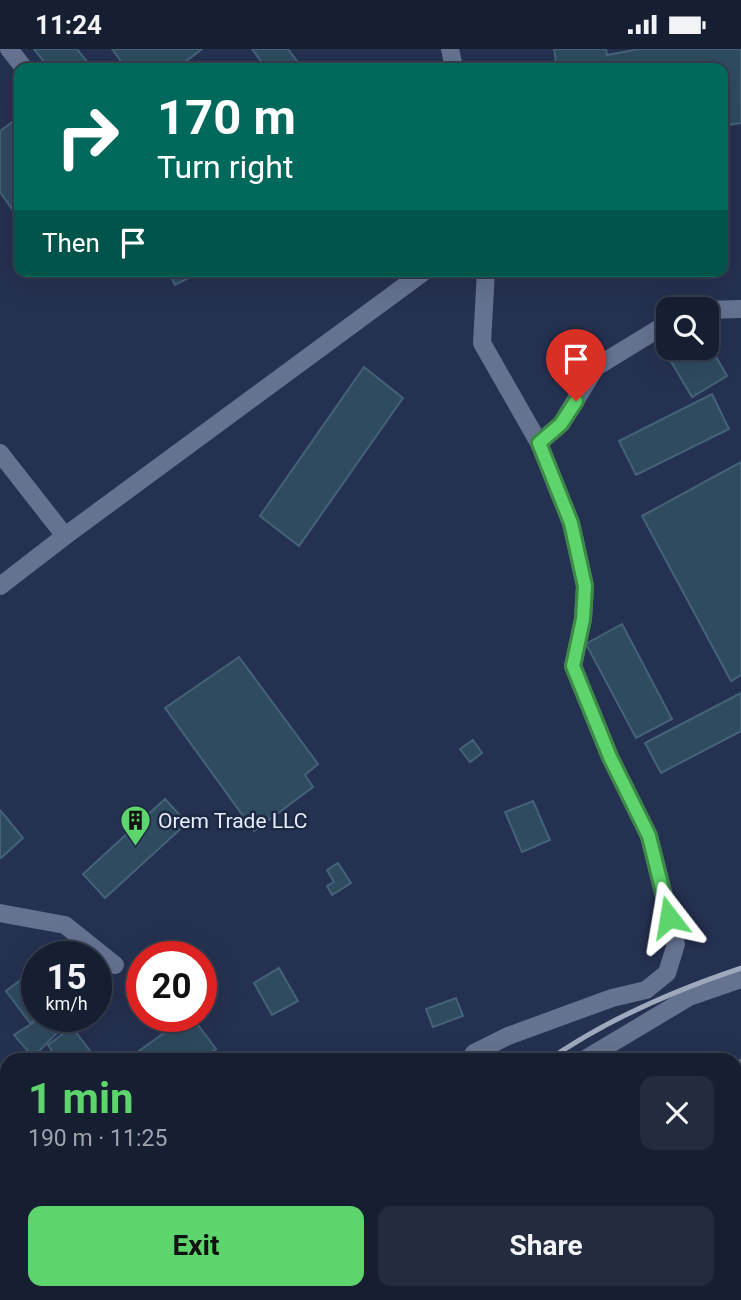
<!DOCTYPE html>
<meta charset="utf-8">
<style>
body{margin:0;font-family:Roboto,sans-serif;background:#232c3e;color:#f1f3f6;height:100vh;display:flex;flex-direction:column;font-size:26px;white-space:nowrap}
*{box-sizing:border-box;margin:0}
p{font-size:23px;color:#9ea2ac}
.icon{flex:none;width:38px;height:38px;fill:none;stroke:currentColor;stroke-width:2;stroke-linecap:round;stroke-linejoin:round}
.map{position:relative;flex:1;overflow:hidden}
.side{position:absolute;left:0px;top:1004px;width:742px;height:247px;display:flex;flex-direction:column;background:#161f32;border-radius:21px 21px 0 0;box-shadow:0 7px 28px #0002,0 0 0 2px #353d4d}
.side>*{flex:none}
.hud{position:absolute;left:14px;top:14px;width:714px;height:214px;border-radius:14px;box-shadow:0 7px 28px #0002,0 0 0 2px #353d4d;background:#00695c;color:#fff;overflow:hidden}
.buttons{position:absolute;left:656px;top:248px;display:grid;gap:14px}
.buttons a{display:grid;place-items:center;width:63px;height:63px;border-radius:14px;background:#161f32;box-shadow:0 7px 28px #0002,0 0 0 2px #353d4d;font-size:35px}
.speed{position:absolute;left:21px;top:892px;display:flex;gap:14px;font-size:35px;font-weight:700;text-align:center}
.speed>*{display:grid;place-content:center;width:91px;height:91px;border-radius:50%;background:#161f32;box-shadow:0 7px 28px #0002,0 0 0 2px #353d4d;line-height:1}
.speed small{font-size:18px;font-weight:400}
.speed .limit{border:10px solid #d22;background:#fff;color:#111}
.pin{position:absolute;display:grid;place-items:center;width:60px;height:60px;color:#fff;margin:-72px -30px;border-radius:50% 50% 50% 0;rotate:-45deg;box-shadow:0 0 7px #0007}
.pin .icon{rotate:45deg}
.me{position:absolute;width:77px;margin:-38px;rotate:346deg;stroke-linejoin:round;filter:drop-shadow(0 0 5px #0008)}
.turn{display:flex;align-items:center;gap:24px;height:147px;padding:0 28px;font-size:32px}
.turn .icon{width:91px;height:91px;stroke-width:2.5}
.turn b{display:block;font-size:49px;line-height:60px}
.then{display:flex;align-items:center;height:66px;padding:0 28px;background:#0003;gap:14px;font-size:26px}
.round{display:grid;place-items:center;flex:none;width:74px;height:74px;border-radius:14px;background:#232c3e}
.headline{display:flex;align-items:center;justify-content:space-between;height:119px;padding:0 28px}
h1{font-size:42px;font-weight:700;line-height:52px;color:#5dd56c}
.button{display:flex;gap:14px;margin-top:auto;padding:14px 28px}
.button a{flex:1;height:80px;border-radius:14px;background:#5dd56c;color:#111;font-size:28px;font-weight:700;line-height:80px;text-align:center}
.button a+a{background:#232c3e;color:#f1f3f6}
.status{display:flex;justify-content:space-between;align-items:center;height:49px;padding:0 35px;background:#161f32;direction:ltr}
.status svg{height:19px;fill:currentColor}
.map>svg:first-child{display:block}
</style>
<div class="status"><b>11:24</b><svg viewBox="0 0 49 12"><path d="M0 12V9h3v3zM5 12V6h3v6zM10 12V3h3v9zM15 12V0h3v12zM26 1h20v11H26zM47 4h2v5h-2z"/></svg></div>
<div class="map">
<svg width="741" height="1251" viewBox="0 0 741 1251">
<rect width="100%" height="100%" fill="#1d2942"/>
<path fill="#243150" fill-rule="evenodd" d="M0 0H741V1251H0ZM19 19H723V222H19ZM668 261H707V299H668ZM37 908H96V968H37ZM142 908H201V968H142ZM7 1012H735V1244H7Z"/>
<path fill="#2f4b60" stroke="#456278" stroke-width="2" d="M34 0H77L92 19H49Z
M112 0H202L177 19H126Z
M252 0H288L302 19H266Z
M554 0H606L607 6 639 0H741V74L723 77V19H557Z
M19 68V160L14 163 0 143V82Z
M168 222H202L175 236Z
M707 292 727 327 692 348 666 304 674 299H707Z
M364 318 403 349 299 497 260 467Z
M712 345 729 380 636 426 619 392Z
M741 413V626L731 632 642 467Z
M622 575 672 670 636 689 586 595Z
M239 608 318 715 305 726 313 738 254 782 165 659Z
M741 644V682L661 724 645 694Z
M473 691 482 704 470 713 460 700Z
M165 750 187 774 105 849 83 825Z
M533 752 550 791 522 803 505 763Z
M0 761 23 789 1 809 0 808Z
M338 814 351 834 332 846 327 837 334 833 327 821Z
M279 919 298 952 272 966 254 934Z
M30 924 37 933 39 968 30 974 6 942Z
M456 949 463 967 433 978 426 960Z
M42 968H52L61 980 33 1008 14 986Z
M186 968H192L216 1000 200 1012H125Z
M72 978 97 1011 96 1012H59L48 996Z
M741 1098V1138L735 1140V1101Z
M741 1199V1238H740L735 1227V1202Z"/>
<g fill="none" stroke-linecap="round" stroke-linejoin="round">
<path stroke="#657390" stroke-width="18" d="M9 0 24 19
M450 0 454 19
M704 261 741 260
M539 394 561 375 596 318 668 274
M0 404 65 487 0 537
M65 487 425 222
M0 864 65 876 115 916
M469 1012 474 1004 508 987 612 949 646 941 667 924 676 895 649 787 610 708 573 617 583 570 585 537 571 474 539 394 482 294 486 222
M582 1012 689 948 741 930
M735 1021 741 1019
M0 1187 7 1194
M62 1244 73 1251
M543 1244 546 1251
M633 1244 635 1251
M188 1251 195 1244
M465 1251 483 1244"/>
<path stroke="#9fa9bd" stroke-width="5" d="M547 1012C607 970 672 942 741 919
M230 1251 239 1244"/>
</g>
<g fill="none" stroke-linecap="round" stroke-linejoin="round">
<defs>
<path id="route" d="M576 352 561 375 539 394 571 474 585 537 583 570 573 617 610 708 649 787 669 868"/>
</defs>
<use href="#route" stroke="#3c8a46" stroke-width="18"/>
<use href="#route" stroke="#5dd56c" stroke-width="12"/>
</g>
<defs>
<symbol id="building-pin" viewBox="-11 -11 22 30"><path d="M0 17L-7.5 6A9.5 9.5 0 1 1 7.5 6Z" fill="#5dd56c" stroke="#1d2942"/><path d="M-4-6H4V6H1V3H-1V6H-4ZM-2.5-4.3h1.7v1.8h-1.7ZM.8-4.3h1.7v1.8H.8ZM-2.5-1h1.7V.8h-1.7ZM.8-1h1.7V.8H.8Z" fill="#111"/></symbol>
</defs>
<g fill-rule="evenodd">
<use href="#building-pin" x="118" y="754" width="35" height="47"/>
</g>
<g text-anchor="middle" stroke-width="5" stroke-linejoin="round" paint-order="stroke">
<g font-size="21" fill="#e6eeff" stroke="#1d2942" text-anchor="start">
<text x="158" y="779">Orem Trade LLC</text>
</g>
</g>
</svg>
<div class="buttons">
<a><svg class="icon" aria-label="search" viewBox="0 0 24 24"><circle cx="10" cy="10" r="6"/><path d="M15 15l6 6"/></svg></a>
</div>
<div class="speed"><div>15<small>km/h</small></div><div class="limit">20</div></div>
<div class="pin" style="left:576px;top:352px;background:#d93025"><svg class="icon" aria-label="arrive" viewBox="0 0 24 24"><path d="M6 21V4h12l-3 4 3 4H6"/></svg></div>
<svg class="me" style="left:669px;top:868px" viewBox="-20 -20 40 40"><path d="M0-17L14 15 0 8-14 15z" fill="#5dd56c" stroke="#fff" stroke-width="4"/></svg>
<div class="hud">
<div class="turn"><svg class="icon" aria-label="right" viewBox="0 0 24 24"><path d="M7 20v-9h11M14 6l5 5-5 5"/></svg><div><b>170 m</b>Turn right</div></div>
<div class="then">Then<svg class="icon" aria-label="arrive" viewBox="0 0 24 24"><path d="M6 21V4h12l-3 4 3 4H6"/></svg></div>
</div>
<section class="side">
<div class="headline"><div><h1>1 min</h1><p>190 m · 11:25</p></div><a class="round"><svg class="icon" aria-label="close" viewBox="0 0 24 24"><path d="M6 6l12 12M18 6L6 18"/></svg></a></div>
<div class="button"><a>Exit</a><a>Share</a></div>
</section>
</div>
